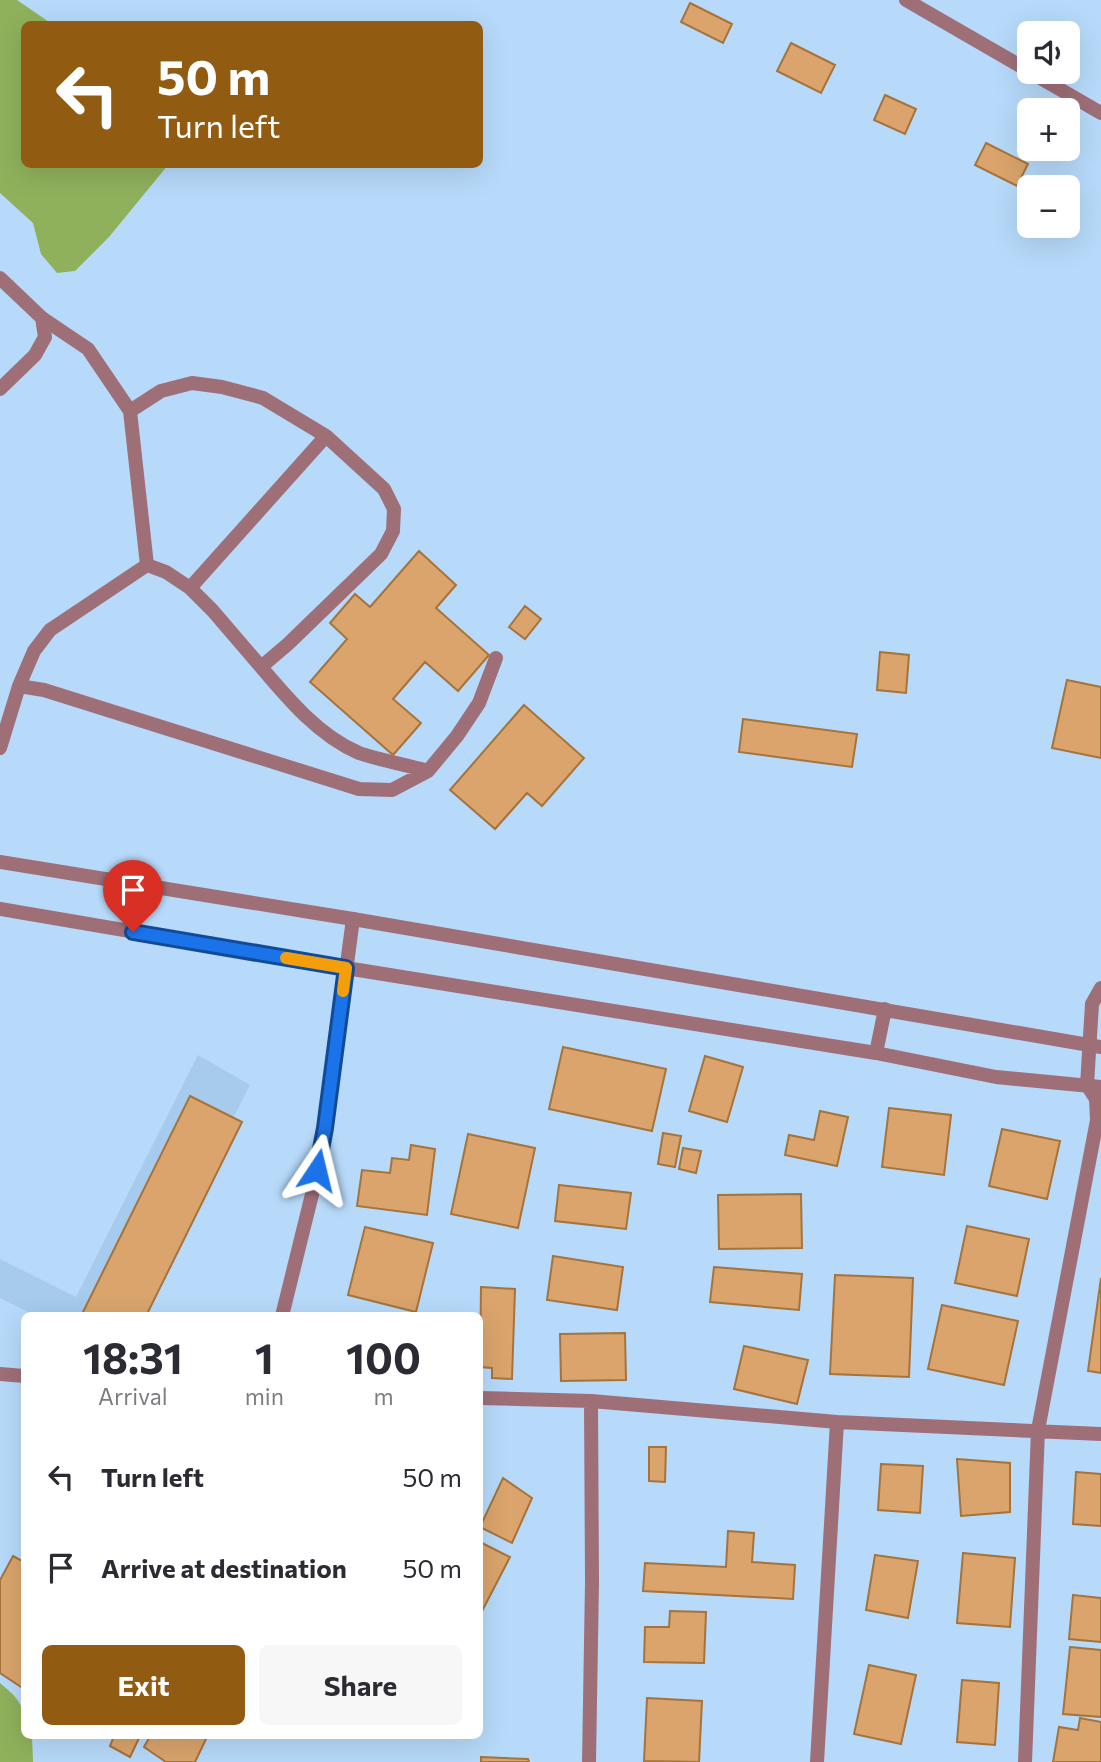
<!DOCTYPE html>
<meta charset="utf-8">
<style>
body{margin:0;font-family:Commissioner,sans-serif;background:#f7f7f7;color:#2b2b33;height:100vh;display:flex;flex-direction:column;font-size:26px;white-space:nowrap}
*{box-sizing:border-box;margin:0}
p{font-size:23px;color:#7c7c81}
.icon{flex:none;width:38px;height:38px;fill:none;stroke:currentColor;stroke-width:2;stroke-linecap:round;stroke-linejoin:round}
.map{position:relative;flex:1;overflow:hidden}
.side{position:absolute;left:21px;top:1312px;width:462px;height:427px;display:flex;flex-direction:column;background:#fff;border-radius:10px;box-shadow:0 7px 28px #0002}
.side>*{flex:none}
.banner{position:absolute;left:21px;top:21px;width:462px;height:147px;border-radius:10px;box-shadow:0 7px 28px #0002;background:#925b12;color:#fff;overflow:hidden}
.controls{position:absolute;left:1017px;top:21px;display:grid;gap:14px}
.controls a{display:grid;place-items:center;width:63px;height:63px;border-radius:10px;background:#fff;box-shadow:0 7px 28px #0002;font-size:35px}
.pin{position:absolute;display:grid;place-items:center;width:60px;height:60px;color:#fff;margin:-72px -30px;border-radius:50% 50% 50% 0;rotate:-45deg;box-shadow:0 0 7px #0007}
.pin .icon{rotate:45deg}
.me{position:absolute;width:77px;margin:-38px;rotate:10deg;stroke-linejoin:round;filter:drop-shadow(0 0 5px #0008)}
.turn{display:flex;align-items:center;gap:24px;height:147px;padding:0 21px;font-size:32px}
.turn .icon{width:91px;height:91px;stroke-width:2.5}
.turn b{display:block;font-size:49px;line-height:60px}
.eta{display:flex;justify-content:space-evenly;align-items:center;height:119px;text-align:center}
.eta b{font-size:42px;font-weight:700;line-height:49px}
.action{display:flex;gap:14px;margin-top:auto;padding:14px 21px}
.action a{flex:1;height:80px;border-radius:10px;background:#925b12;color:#fff;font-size:28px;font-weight:700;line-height:80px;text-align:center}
.action a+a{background:#f7f7f7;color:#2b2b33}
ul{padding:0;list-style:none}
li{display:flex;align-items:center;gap:21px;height:91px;padding:0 21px}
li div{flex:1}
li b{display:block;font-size:26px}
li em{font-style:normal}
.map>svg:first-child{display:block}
</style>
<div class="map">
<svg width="1101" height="1762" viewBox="0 0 1101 1762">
<rect width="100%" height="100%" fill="#b7dafa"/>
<path fill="#a6cbed" d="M198 1055 250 1085 132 1316H36L0 1298V1259L76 1297Z"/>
<path fill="#8fb15c" d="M0 0H17L52 24H24V164L168 165 109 237 75 271 57 273 41 254 33 223 0 193Z
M0 1683C23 1702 24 1706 24 1736H32L33 1762H0Z"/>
<path fill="#daa46c" stroke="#a6733b" stroke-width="2" d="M690 3 732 24 723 43 681 22Z
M791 43 835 65 821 93 777 71Z
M885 95 916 109 905 134 874 120Z
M986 143 1028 164 1017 186 975 165Z
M419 551 456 585 436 608 489 655 458 691 425 662 393 699 421 723 393 755 310 682 347 639 330 623 355 594 370 607Z
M525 606 541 619 525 639 509 627Z
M880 652 909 655 906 693 877 690Z
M1067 680 1101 687V758L1052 748Z
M524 705 584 758 542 806 527 793 495 829 450 790Z
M743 719 857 734 852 767 739 752Z
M563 1047 666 1069 652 1131 549 1109Z
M705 1056 743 1067 727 1122 689 1111Z
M190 1096 242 1122 146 1316H81Z
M889 1108 951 1115 944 1175 882 1167Z
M820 1111 848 1117 837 1166 785 1155 789 1135 814 1140Z
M1002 1129 1060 1141 1047 1199 989 1186Z
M663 1133 681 1136 675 1167 658 1164Z
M468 1134 535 1148 518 1228 451 1214Z
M411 1145 435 1149 427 1215 357 1206 362 1170 390 1173 392 1158 409 1160Z
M683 1148 701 1151 696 1173 679 1169Z
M559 1185 631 1193 626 1229 555 1221Z
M801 1194 802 1248 719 1249 718 1195Z
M967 1226 1029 1239 1017 1296 955 1283Z
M365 1227 433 1243 416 1312 348 1295Z
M553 1256 623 1267 617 1310 547 1300Z
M714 1267 802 1274 799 1310 710 1302Z
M835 1275 913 1278 909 1377 830 1374Z
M1101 1278V1373L1088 1371Z
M481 1287 515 1289 512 1379 492 1378V1368L480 1367Z
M942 1305 1018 1321 1004 1385 928 1369Z
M625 1333 626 1380 561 1381 560 1334Z
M744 1346 808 1360 797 1404 734 1389Z
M649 1447H666L665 1482 649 1481Z
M957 1459 1010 1463V1512L961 1516Z
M881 1464 923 1466 920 1513 878 1510Z
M1076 1472 1101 1474V1526L1073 1524Z
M503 1478 532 1498 512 1543 480 1527Z
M728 1531 754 1533 752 1562 795 1565 793 1599 643 1591 645 1563 726 1567Z
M480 1542 510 1557 480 1615Z
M963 1553 1015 1558 1010 1627 957 1623Z
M875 1555 918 1561 908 1618 866 1610Z
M13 1556 24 1562V1689L0 1673V1580Z
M1073 1595 1101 1598V1642L1069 1639Z
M670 1611 706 1612 704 1663 644 1662 645 1627H669Z
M1070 1647 1101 1650V1717L1063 1714Z
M869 1665 916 1675 901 1744 854 1734Z
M962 1680 999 1683 995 1745 957 1742Z
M647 1698 702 1701 699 1762 644 1761Z
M647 1698 702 1701 699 1762 644 1761Z
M1080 1718 1101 1722V1762H1053L1059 1727 1078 1730Z
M114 1736H140L130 1757 110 1746Z
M150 1736H203L206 1739 195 1762H166L144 1747Z
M481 1757 528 1759 529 1762H481Z"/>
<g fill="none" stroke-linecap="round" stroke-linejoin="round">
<path stroke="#9f6f78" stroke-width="14" d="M130 411 161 391 192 383 222 387 263 398 326 436
M326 436 384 489 394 509 393 531 381 554 288 644 261 667 213 611 190 588Z
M147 565 166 572 190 588
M261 667C288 699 319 736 359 753 379 760 408 765 428 771
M19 686 34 651 50 630 147 565 130 411 88 349 42 318
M0 748 19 686 44 690 359 789 392 790 428 771 457 736 479 703 496 658"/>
<path stroke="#9f6f78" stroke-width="14" d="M906 0 1029 71
M1030 72 1101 113
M0 278 42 318 45 337 35 355 0 389
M282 1316 318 1170 325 1128 353 919
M0 1374 24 1376
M480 1398 591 1401 837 1422 1101 1434
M589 1762 592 1582 591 1401
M817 1762 837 1422
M1025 1762 1038 1430 1097 1120 1096 1099 1087 1085 1092 1004 1101 988"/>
<path stroke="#9f6f78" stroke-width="14" d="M0 862 353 919 1101 1047
M0 909 346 968 876 1053 996 1077 1101 1087
M876 1053 885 1009"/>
</g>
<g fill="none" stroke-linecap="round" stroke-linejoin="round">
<defs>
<path id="route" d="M133 932 346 968 325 1128 317 1170"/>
</defs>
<use href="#route" stroke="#114b97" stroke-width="18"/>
<use href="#route" stroke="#1a73e8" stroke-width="12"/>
<path stroke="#f59e0b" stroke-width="12" d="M286 958 346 968 343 991"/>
</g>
</svg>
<div class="controls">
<a><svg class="icon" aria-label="sound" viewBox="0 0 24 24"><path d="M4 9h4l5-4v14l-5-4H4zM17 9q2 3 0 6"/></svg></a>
<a>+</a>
<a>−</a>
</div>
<div class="pin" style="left:133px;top:932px;background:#d93025"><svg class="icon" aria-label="arrive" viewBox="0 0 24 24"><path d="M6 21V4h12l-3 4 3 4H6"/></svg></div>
<svg class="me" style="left:317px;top:1170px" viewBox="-20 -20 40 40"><path d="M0-17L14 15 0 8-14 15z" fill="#1a73e8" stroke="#fff" stroke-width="4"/></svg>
<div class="banner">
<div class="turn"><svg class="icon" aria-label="left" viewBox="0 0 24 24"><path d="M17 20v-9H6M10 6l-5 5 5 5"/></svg><div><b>50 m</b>Turn left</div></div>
</div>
<section class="side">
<div class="eta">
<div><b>18:31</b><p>Arrival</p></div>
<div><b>1</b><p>min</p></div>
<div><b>100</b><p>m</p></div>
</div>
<ul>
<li><svg class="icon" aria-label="left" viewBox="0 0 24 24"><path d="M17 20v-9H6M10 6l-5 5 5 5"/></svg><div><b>Turn left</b></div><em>50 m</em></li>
<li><svg class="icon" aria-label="arrive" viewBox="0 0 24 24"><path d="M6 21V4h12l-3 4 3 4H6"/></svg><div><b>Arrive at destination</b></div><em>50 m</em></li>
</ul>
<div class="action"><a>Exit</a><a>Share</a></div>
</section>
</div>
